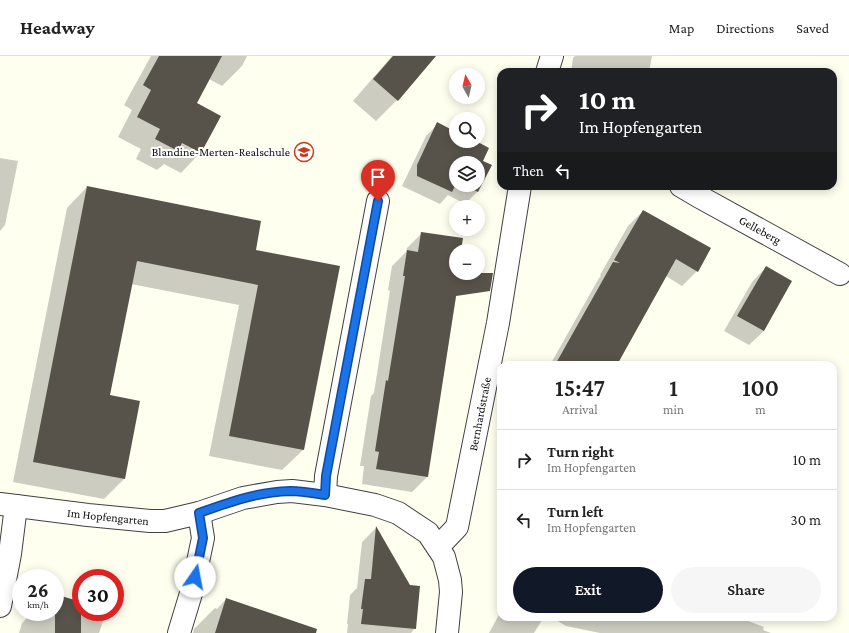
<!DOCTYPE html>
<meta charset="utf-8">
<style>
body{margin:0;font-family:"Crimson Pro",serif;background:#f6f6f6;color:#222;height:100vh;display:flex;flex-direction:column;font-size:15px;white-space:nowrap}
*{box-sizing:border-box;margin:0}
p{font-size:13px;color:#767676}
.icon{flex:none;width:22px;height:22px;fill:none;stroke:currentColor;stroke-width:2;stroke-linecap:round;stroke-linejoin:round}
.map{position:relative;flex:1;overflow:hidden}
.sheet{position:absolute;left:497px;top:305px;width:340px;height:260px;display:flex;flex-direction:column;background:#fff;border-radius:12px;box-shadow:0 2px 10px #0003}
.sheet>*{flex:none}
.guide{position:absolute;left:497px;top:12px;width:340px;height:122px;border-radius:12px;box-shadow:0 2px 10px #0003;background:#202124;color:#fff;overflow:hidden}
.needle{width:26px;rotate:352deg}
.tools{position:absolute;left:449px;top:12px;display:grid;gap:8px}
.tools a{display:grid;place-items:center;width:36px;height:36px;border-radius:50%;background:#fff;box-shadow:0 2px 10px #0003;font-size:20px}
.speed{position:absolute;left:12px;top:513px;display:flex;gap:8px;font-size:20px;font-weight:700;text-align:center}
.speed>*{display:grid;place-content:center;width:52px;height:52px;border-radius:50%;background:#fff;box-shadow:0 2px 10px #0003;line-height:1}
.speed small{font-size:10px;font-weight:400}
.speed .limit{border:6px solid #d22;background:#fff;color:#111}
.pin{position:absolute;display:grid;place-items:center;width:34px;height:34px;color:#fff;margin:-41px -17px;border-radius:50% 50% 50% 0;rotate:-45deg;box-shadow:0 0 4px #0007}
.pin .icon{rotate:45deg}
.me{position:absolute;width:44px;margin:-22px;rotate:12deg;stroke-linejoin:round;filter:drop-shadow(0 0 3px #0008)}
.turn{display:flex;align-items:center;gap:14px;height:84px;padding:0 16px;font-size:18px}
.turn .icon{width:52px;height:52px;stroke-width:2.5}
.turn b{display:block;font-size:28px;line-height:34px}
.then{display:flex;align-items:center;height:38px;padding:0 16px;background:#0003;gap:8px;font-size:15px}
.eta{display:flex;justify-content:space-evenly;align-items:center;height:68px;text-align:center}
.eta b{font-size:24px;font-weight:600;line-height:28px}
.primary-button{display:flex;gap:8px;margin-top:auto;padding:8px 16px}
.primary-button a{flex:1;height:46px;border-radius:24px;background:#111827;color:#fff;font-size:16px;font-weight:600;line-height:46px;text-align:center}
.primary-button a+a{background:#f6f6f6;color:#222}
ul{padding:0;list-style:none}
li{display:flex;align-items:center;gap:12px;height:60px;padding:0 16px;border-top:1px solid #e0e0e0}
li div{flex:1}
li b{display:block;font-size:15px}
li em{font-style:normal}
header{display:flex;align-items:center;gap:24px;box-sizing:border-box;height:56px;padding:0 20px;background:#fff;border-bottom:1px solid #e0e0e0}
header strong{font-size:19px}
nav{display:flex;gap:22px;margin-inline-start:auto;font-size:14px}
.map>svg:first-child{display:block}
</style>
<header>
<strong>Headway</strong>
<nav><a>Map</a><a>Directions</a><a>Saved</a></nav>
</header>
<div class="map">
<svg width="849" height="577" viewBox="0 0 849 577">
<rect width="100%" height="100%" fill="#fffff0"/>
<path fill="#0003" fill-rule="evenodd" d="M151 0H247L242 10 222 30 209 23 195 48 220 61 200 97 181 117 164 108 157 114 136 103 141 93 118 81 132 54 124 49Z
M392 0H422L429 7 397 44 376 65 353 45Z
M575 0H652L649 16H571L573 2Z
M438 68 456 77V85H473L482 105 491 109 477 136 465 148 448 139 440 148 402 130 426 80ZM456 107H478V129H456Z
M0 102 18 105 5 169 0 175Z
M87 131 254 194 303 394 282 414 209 400 239 249 131 228 109 340 124 423 104 443 13 426 67 152Z
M643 155 697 215 682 230 666 220 616 309H550L599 222 601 220 600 219 628 170Z
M422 177 460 195H456V217H460L427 421 412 436 362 428 364 410H360L371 340 374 337 390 235 388 234 392 210 406 196 407 192Z
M766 211 764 275 749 289 724 275 752 226Z
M376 472 410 530 415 572 411 577H347L348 568H347L350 539 357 532 362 486Z
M55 539 81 547V556H106L99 577H19L22 567 33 556H55Z
M226 543 272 577H193L194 573 215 552 217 553Z
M501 555V561H544L534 577H489Z
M551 561H738L764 571 763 574 771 577H600L566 570Z"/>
<path fill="#58534a" d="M159 0H222L197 47 221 60 201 97 182 87 178 95 155 83 160 73 137 61 151 34 143 29Z
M393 0H436L398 45 373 23Z
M437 66 456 76V85H476L489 92 483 105 492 109 478 136 464 129H478V107H456V128L452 136 417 120V109Z
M87 130 261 165 256 194 340 210 304 394 229 380 258 229 137 205 110 339 140 345 125 423 33 406Z
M643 154 711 192 698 216 676 203 617 309H555L613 206 620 207 614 204Z
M421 176 463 182 461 195H456V217H493L490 235 456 240 428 421 376 413 379 396 375 395 386 324 388 325 405 220H403L407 194 418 196Z
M766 210 792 225 764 275 737 260Z
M376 470 410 529 420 530 416 573 361 568 363 553H361L365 523H371Z
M55 538 81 546V577H55Z
M226 542 317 573 316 577H215Z"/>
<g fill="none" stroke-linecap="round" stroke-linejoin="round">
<defs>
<path id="minor" d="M547 16 552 0
M681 130 698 140 840 218
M325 439 326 420 378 145
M438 491 457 471 498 267 520 130
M0 550 10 498 16 450
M179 577 192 534 203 482 199 457"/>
<path id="tertiary" d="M0 448 88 459 150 465H165L199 457 243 442 277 436 292 435 325 439 375 449 398 457 428 477 444 501 450 524 451 536 447 577"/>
</defs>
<use href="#minor" stroke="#414141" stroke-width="24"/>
<use href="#tertiary" stroke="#414141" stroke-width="24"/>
<use href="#minor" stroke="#fff" stroke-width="22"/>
<use href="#tertiary" stroke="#fff" stroke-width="22"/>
</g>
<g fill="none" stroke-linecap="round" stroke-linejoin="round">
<defs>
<path id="route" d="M195 521 203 482 199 457C230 446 257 436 290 435 301 435 313 437 325 439L326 420 378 145"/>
</defs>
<use href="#route" stroke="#114b97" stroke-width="10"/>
<use href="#route" stroke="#1a73e8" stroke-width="7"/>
</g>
<defs>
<symbol id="school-ring" viewBox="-11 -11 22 22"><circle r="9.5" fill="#fff" stroke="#cc3819" stroke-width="1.5"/><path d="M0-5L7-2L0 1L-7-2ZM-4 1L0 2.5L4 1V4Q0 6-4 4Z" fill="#cc3819"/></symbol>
</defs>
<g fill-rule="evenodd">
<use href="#school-ring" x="293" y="85" width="22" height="22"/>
</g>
<g text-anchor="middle" stroke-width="4" stroke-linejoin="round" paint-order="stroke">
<g font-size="12" fill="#0e0e0e" stroke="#fff" text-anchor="end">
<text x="290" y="100">Blandine-Merten-Realschule</text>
</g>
<g font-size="12" fill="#0e0e0e" stroke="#fff">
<text transform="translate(760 174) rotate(29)" y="4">Gelleberg</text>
<text transform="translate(480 358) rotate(-79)" y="4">Bernhardstraße</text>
<text transform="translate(108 461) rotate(6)" y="4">Im Hopfengarten</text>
</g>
</g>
</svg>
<div class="tools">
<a><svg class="needle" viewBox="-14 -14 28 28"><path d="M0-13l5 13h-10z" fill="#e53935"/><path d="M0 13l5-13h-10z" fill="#767676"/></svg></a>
<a><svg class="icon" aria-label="search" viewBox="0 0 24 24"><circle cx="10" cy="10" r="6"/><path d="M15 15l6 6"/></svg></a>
<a><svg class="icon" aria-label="layers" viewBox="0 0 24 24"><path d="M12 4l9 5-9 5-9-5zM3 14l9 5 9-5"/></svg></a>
<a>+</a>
<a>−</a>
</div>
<div class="speed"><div>26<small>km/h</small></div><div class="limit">30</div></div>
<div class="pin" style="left:378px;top:145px;background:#d93025"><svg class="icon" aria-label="arrive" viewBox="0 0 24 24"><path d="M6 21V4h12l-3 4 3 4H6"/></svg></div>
<svg class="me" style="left:195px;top:521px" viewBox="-20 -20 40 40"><circle r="19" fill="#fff"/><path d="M0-13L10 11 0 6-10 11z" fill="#1a73e8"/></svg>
<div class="guide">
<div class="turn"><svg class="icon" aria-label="right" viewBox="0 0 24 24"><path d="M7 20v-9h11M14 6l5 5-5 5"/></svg><div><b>10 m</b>Im Hopfengarten</div></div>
<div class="then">Then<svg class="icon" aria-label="left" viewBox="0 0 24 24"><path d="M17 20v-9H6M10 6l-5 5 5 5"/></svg></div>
</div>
<section class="sheet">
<div class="eta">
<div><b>15:47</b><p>Arrival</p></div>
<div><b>1</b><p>min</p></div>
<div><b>100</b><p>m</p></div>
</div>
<ul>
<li><svg class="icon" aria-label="right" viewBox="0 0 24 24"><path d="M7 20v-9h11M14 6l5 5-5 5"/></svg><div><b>Turn right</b><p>Im Hopfengarten</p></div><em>10 m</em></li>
<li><svg class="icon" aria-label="left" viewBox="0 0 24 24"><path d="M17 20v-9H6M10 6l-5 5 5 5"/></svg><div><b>Turn left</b><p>Im Hopfengarten</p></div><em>30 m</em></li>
</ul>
<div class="primary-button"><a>Exit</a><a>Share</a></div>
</section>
</div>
